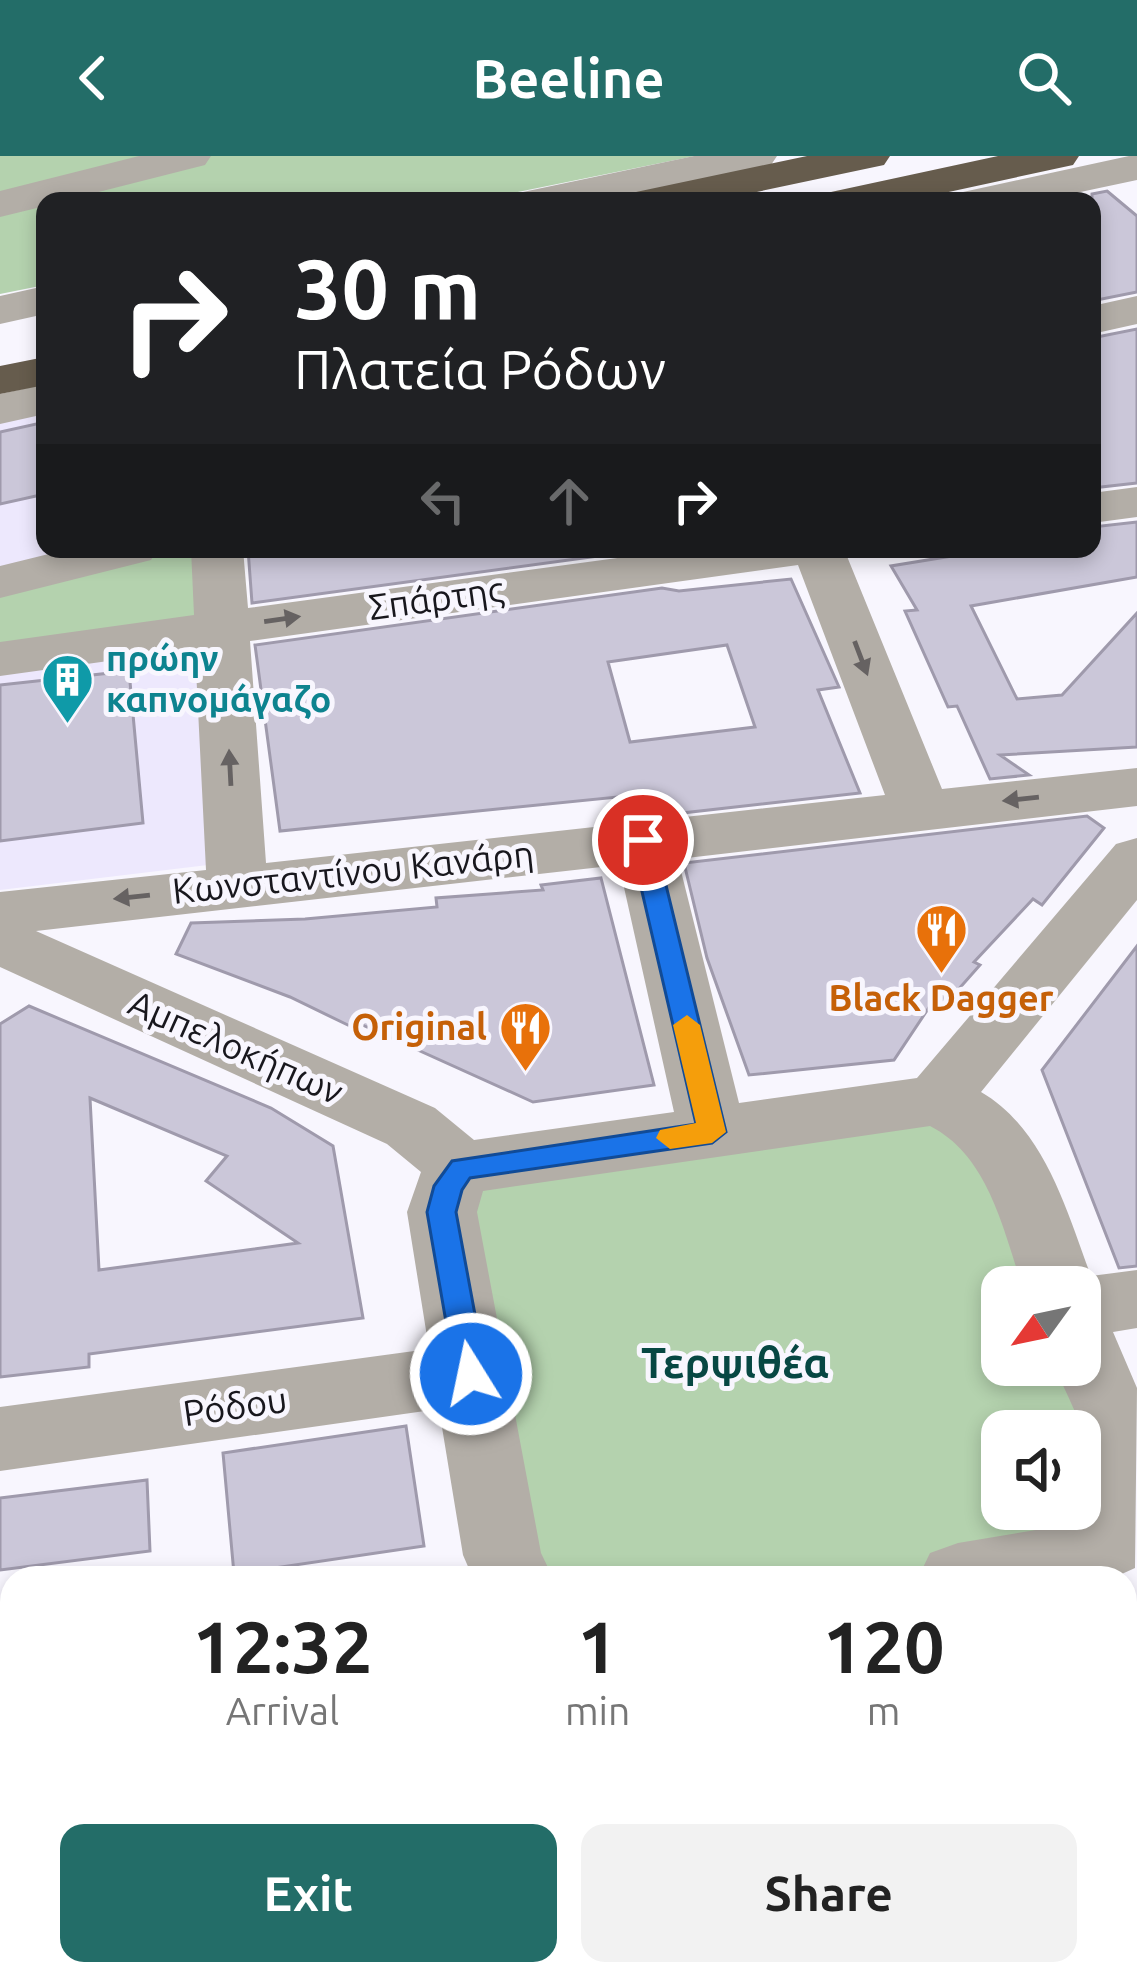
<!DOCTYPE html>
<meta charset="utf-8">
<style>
body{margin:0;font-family:Ubuntu,sans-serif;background:#f2f2f2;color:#222;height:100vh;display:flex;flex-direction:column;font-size:45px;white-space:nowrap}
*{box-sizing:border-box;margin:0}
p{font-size:39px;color:#767676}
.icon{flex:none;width:66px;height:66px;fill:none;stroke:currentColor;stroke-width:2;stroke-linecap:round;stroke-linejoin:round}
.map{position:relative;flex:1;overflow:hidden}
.sheet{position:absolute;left:0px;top:1410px;width:1137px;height:420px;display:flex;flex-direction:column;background:#fff;border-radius:36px 36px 0 0;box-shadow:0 6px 18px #0003}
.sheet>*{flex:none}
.guide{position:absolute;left:36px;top:36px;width:1065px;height:366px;border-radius:24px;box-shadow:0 6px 18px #0003;background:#202124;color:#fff;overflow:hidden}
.needle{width:78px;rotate:237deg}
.tools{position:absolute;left:981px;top:1110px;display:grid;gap:24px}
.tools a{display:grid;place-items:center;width:120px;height:120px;border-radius:24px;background:#fff;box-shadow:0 6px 18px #0003;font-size:60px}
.pin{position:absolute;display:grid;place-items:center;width:102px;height:102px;color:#fff;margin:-51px;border:6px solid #fff;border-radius:50%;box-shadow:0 3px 12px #0007}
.me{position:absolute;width:132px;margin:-66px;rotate:350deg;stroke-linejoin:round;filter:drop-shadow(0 0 9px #0008)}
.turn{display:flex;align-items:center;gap:42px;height:252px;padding:0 60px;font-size:54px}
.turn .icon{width:156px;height:156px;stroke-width:2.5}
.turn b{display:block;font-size:84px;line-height:102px}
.lanes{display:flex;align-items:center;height:114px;padding:0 60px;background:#0003;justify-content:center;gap:60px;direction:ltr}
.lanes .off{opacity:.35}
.eta{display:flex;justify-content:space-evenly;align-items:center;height:204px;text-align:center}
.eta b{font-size:72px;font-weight:600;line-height:84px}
.button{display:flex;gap:24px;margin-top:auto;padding:24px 60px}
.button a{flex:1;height:138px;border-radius:24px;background:#236d68;color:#fff;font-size:48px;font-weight:600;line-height:138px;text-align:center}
.button a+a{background:#f2f2f2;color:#222}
header{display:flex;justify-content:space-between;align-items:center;height:156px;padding:0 60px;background:#236d68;color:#fff;font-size:54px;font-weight:600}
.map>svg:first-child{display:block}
</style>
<header><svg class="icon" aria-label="back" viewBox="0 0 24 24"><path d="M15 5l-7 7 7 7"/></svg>Beeline<svg class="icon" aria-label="search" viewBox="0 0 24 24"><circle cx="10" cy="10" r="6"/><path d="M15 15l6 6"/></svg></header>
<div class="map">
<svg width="1137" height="1830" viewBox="0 0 1137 1830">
<rect width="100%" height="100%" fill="#f8f6fe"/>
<path fill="#ede8fd" d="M45 256V393H97L0 417V265Z
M200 489 208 709 0 734V518Z"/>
<path fill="#b4d2ae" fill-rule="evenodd" d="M0 0H695L473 45H45V129L0 138Z
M132 393H217L221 471 0 503V426Z
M937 944 1058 1131H1002V1209H1080L1130 1352 922 1422H513L448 1030ZM1002 1275H1080V1353H1002Z"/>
<path fill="#cbc7d9" stroke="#9f9aac" stroke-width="3" fill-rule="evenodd" d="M1107 35 1137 60V136L1092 145V38Z
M1137 173V327L1092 332V182Z
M45 266V338L0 348V276Z
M1137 366V421L971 450 1017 543 1062 539 1137 457V591L1000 599 1029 619 990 623 957 550 948 551 905 455 917 454 891 410 995 393H1092V371Z
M248 393H650L252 447Z
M791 423 839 531 818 534 860 637 664 659 657 637 280 675 255 489 662 432 679 435ZM727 489 755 571 630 586 608 506Z
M129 515 143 667 0 685V529Z
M1087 660 1104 672 1042 749 1033 743 974 806 980 809 942 852 932 847 894 904 749 919 707 802 684 707Z
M601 722 654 929 533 946 358 867 354 872 290 841 176 798 191 767 305 763 437 751 436 742 543 734 541 729Z
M1137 790V1110L1119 1112 1042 914Z
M29 850 271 952 333 990 363 1162 89 1198V1211L0 1221V868ZM90 942 227 1000 206 1025 298 1087 99 1114Z
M406 1270 424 1390 234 1418 223 1297Z
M147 1324 150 1395 0 1414V1342Z"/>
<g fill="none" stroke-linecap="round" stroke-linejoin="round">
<path fill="#b3aea7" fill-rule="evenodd" d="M139 0H211L205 9 63 45H45V50L0 61V35Z
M694 0H777L771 9 601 45H516L523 36Z
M1129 0H1137V24L1038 45H956L963 36Z
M45 130V158L0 168V140Z
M1137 140V168L1092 178V150Z
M45 228V258L0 268V238Z
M1137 331V361L1092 367V337Z
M69 393H158L151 404 0 442V410Z
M191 393H243L248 452 684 393H844L942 633 1137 612V650L678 703 739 947 917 922 1116 688 1137 682V744L981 936C1045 973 1067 1056 1091 1120L1137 1114V1172L1113 1176 1137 1232 1135 1412 1113 1422H918L930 1397 958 1387 1066 1369C1128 1342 1071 1252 1054 1209H1080V1131H1023C1003 1074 989 1000 930 970L483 1035 477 1056 541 1397 553 1422H473L463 1399 439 1253 0 1315V1251L429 1193 407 1056 421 1016 387 988 0 811V736L206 714 195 493 0 520V486L194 459ZM798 409 885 639 266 707 250 485ZM619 709 674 956 474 984 435 952 36 775Z
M261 1818H354L349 1830H256Z
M887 1818H977L980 1830H890Z"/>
<path fill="#665c4d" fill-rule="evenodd" d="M807 0H890L884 9 714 45H629L636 36Z
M998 0H1079L1073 9 907 45H824L831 36Z
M45 201V229L0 238V210Z"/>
</g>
<defs><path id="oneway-solid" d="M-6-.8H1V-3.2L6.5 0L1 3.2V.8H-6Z" transform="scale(3)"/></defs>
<g fill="#666262">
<use href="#oneway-solid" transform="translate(282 463) rotate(-8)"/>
<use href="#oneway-solid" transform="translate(861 502) rotate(69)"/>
<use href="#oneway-solid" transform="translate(230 612) rotate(-93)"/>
<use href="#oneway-solid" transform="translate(1021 643) rotate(174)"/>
<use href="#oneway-solid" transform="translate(132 741) rotate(174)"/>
</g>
<path fill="#1a73e8" stroke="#114b97" stroke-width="3" d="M643 676 655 684 726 976 712 987 470 1022 462 1034 456 1056 486 1218 482 1227 471 1231 460 1227 455 1218 427 1056 434 1030 452 1005 696 968 630 684Z"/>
<path fill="#f59e0b" d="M687 859 700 869 726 976 712 987 670 993 656 982 660 974 696 967 673 869Z"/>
<defs>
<symbol id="building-pin" viewBox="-11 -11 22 30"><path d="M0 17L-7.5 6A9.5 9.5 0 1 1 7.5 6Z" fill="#0f9aa8" stroke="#f8f6fe"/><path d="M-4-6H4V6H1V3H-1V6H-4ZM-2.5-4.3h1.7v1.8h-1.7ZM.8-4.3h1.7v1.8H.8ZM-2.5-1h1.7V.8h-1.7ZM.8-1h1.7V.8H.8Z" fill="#fff"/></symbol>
<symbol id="restaurant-pin" viewBox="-11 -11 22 30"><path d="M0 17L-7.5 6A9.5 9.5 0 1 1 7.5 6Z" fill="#e8710a" stroke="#f8f6fe"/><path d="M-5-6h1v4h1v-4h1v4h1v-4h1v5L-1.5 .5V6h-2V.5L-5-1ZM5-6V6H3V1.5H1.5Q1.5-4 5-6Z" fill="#fff"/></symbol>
</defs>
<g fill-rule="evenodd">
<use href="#building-pin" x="38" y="494" width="59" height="81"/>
<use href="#restaurant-pin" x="912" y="744" width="59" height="81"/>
<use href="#restaurant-pin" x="496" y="842" width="59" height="81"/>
</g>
<g text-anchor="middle" stroke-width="10" stroke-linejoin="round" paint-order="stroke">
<g font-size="36" fill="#18171d" stroke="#f8f6fe">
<text transform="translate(436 442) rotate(-8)" y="13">Σπάρτης</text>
<text transform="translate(353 716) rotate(-6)" y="13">Κωνσταντίνου Κανάρη</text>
<text transform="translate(236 891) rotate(24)" y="13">Αμπελοκήπων</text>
<text transform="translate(235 1250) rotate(-8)" y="13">Ρόδου</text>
</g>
<g font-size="36" font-weight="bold" fill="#0d838f" stroke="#f8f6fe" text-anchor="start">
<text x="106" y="515">πρώην<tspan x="106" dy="41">καπνομάγαζο</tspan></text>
</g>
<g font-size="36" font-weight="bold" fill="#c56008" stroke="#f8f6fe">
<text x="941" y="855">Black Dagger</text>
<text x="487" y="884" text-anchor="end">Original</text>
</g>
<g font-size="42" font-weight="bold" fill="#074743" stroke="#f8f6fe">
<text x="735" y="1222">Τερψιθέα</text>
</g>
</g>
</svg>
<div class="tools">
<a><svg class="needle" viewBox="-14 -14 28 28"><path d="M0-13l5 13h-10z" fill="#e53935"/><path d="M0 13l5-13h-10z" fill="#767676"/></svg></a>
<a><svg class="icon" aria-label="sound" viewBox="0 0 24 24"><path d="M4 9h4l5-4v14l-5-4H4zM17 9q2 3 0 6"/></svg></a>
</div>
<div class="pin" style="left:643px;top:684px;background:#d93025"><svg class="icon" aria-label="arrive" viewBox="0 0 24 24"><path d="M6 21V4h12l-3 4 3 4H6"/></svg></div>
<svg class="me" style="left:471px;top:1218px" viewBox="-20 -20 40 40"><circle r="17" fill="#1a73e8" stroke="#fff" stroke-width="3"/><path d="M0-11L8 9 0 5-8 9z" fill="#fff"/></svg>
<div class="guide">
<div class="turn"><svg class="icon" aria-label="right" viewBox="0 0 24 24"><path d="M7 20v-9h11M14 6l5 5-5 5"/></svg><div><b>30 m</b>Πλατεία Ρόδων</div></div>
<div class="lanes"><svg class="icon off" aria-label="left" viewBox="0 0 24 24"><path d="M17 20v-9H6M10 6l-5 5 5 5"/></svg><svg class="icon off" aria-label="ahead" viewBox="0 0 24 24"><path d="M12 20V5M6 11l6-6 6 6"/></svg><svg class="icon" aria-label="right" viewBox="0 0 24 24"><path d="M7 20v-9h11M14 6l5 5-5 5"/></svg></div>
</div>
<section class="sheet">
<div class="eta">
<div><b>12:32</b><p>Arrival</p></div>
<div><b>1</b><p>min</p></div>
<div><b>120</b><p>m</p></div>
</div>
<div class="button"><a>Exit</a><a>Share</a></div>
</section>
</div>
